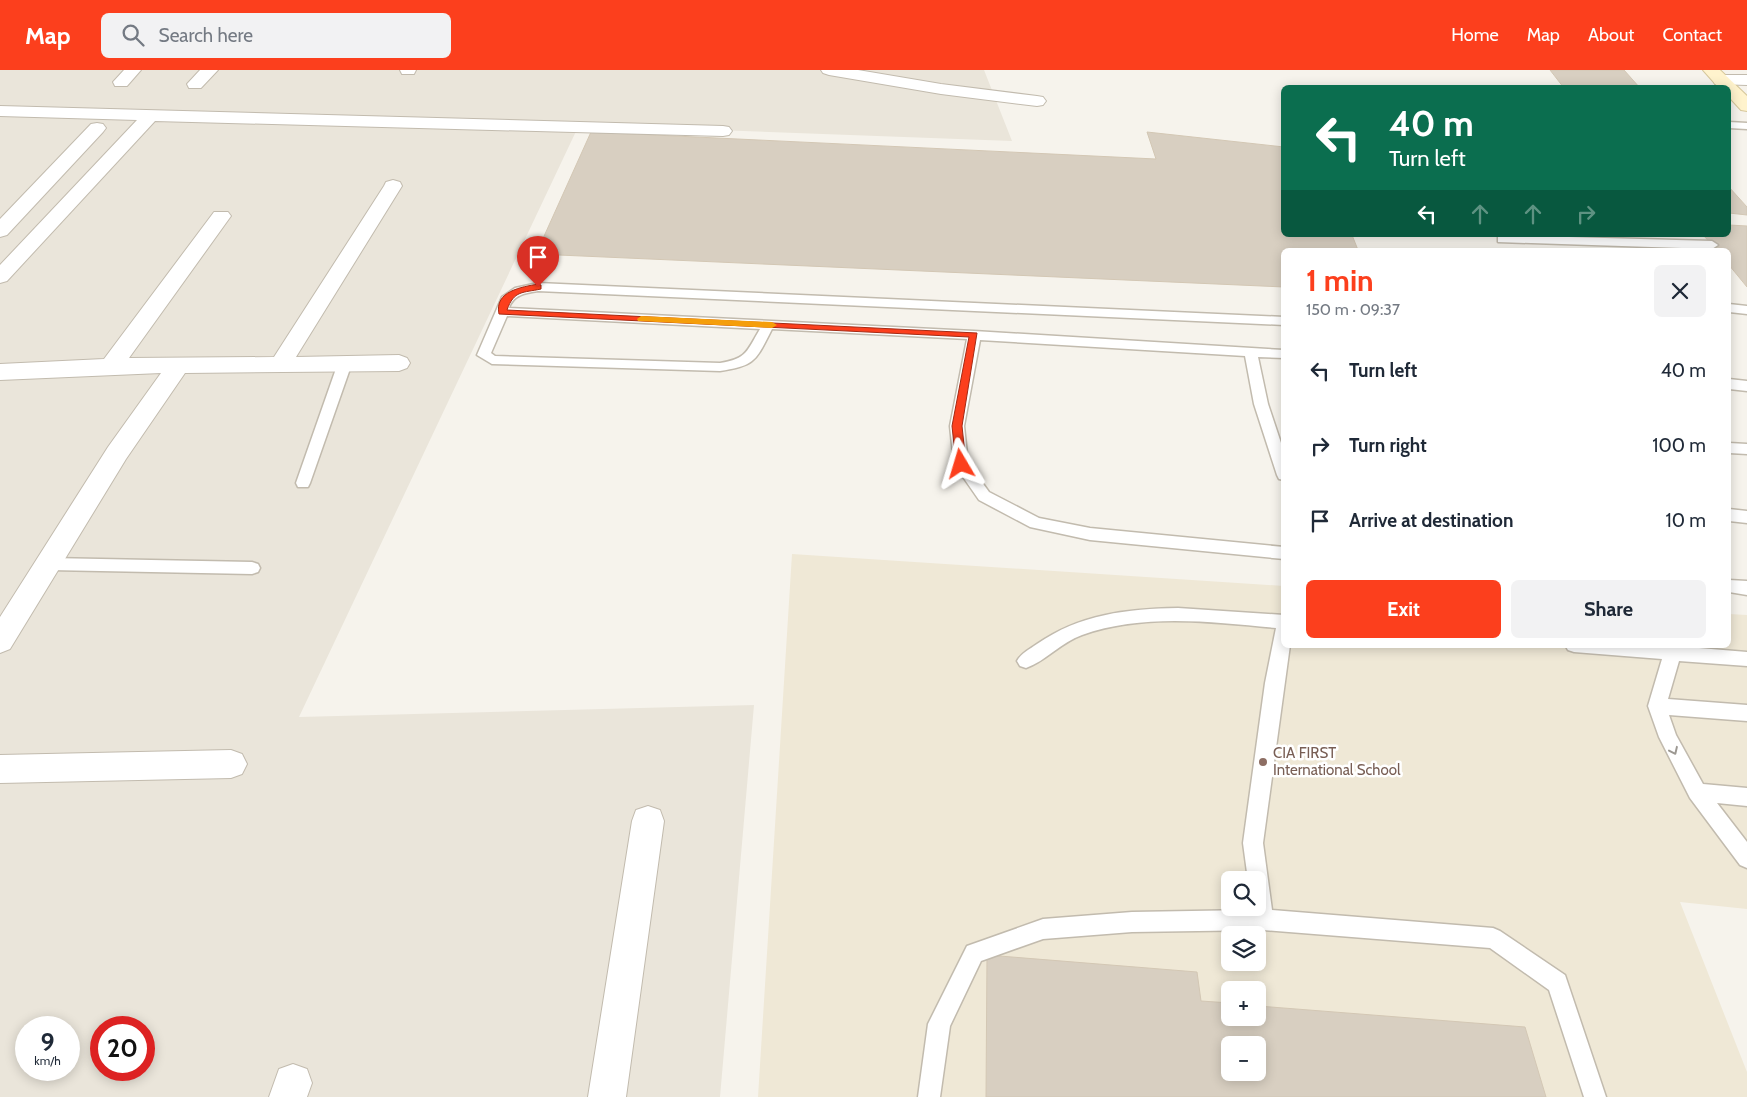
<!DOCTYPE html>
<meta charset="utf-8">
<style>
body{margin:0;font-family:Cabin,sans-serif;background:#f2f2f3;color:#1f2937;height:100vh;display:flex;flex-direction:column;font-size:19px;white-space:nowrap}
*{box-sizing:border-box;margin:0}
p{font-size:16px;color:#747a83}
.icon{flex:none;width:28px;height:28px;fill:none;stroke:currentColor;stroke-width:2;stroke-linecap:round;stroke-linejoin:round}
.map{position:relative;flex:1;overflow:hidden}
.drawer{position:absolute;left:1281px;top:178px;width:450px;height:400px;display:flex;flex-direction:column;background:#fff;border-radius:8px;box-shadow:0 2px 12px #0003}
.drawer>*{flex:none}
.banner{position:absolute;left:1281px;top:15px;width:450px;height:152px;border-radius:8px;box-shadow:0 2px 12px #0003;background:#0b6e4f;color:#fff;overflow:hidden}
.fabs{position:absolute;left:1221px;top:801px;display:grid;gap:10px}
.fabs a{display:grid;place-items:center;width:45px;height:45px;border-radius:8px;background:#fff;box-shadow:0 2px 12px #0003;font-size:25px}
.speed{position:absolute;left:15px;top:946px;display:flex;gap:10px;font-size:25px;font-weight:700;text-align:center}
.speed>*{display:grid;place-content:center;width:65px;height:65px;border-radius:50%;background:#fff;box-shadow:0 2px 12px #0003;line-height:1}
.speed small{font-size:12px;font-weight:400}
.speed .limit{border:8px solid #d22;background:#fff;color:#111}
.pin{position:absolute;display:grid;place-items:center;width:42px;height:42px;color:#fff;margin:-51px -21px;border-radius:50% 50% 50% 0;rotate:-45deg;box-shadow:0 0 5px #0007}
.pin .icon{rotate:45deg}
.me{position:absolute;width:55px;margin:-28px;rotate:353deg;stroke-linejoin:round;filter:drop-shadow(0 0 4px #0008)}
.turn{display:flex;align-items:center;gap:18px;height:105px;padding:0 25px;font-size:22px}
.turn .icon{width:65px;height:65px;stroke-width:2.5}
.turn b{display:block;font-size:35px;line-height:42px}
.lanes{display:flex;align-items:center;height:48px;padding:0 25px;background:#0003;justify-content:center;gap:25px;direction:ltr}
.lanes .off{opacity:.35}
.round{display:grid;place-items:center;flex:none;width:52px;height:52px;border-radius:8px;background:#f2f2f3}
.summary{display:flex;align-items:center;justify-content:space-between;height:85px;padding:0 25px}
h1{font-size:30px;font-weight:800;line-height:38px;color:#fc3f1d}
.action{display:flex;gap:10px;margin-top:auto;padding:10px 25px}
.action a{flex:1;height:58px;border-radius:8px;background:#fc3f1d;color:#fff;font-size:20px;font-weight:800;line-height:58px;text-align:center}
.action a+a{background:#f2f2f3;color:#1f2937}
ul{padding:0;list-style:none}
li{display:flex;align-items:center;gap:15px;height:75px;padding:0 25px}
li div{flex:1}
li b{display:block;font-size:19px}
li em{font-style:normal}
header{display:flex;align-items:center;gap:30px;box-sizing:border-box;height:70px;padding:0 25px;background:#fc3f1d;color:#fff}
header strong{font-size:24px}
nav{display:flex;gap:28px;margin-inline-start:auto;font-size:18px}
.search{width:350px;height:45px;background:#f2f2f3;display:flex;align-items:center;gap:12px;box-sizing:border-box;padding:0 18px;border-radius:8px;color:#747a83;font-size:19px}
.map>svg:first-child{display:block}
</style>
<header>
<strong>Map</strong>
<div class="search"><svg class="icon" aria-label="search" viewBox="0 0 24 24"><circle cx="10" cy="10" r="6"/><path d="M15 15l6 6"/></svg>Search here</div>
<nav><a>Home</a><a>Map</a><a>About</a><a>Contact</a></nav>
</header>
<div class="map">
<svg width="1747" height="1027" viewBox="0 0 1747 1027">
<rect width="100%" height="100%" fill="#f6f3ec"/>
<path fill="#eae5da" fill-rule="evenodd" d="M0 0H984L1012 71 579 55 299 647 754 635 720 1027H0ZM26 958H69V1000H26ZM101 958H144V1000H101Z"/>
<path fill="#efe8d6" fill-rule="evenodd" d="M792 484 1284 516V575H1729V544L1747 545V839L1680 832 1747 1002V1027H758ZM1230 810H1258V838H1230ZM1230 865H1258V892H1230ZM1230 920H1258V948H1230ZM1230 975H1258V1002H1230Z"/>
<path fill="#d8cfc1" stroke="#d3c7b4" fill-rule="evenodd" d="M1550 0H1624L1640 18H1564Z
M591 62 1156 89 1147 62 1284 77V165H1352L1358 180H1284V217L536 184Z
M1729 117 1747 137V145L1729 143Z
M1729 155 1747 156V217L1729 195V180H1717L1703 165H1729Z
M987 885 1197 902 1201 931 1230 933V948H1258V936L1525 957 1546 1027H986ZM1230 975H1258V1002H1230Z"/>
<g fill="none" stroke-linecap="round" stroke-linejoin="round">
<defs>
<path id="lane" d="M1729 52 1747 53V59L1729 58Z
M1502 165 1712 171 1718 175 1712 179 1498 172V166Z
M538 213 1284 247V255L538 221C525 223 513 225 509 238L974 261 1284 280V288L1258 287 1268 334 1284 382V410L1279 409 1277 405 1254 334 1245 286 980 270 964 356 968 393 989 422 1039 448 1090 458 1284 477V489L1090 470 1030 457 979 430 954 394 950 356 967 269 772 259C756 290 756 296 720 301L492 294 477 285 502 227 515 218ZM507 246 760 259C747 281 747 289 720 293L495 286 491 283Z
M1729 234 1747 236V244L1729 242Z
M345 289 352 293 310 413 308 417H298L296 413 338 293Z
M1729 309 1747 311V321L1729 319Z
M1729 373 1747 374V384L1729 383Z
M1729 439 1747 441V453L1729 451Z
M50 488 252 492 258 494 260 498 258 502 252 504 50 500 44 498 42 494 44 490Z
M1729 510 1747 511V525L1729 522Z
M1178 538 1284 545V575H1290L1263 773 1272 840 1493 858 1500 861 1565 905 1606 1027H1584L1549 920 1490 878 1263 860 1132 862 1043 869 981 891 950 956 940 1027H918L928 954 967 876 1043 849 1132 842 1251 840V838H1258V810H1248L1243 773 1265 613 1276 558C1213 552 1143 543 1082 565 1061 572 1046 591 1026 598L1020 596 1017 591C1021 583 1030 579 1037 574 1080 544 1127 539 1178 538Z
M1565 575H1663L1747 582V596L1679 591 1668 629 1747 635V651L1669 645 1676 665 1703 714 1747 718V736L1717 733 1747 772V798L1740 795 1690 728 1659 667 1648 636 1662 589 1574 582 1568 580Z"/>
<path id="street" d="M124 0H141L127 16H115L113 12Z
M200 0H218L201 18H189L187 14Z
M400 0H416L414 4H402Z
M821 0H858L941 14 1037 26 1043 27 1046 31 1043 35 1037 36 941 24 829 5 823 3Z
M1721 5H1747V15L1715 14 1713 10 1715 6Z
M0 36 723 56 729 57 732 61 729 65 723 66 155 51 7 211 0 213V195L137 50 0 46Z
M97 53 103 54 106 58 103 62 7 165 0 167V149L91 54Z
M393 110 400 112 402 116 296 287 399 285 407 288 410 293 407 298 399 301 185 303 126 389 10 579 0 583V547L108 377 161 303 0 310V294L104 289 214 142H228L231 146 129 288 274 287 384 116 386 112Z
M231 680 242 684 247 694 242 704 231 708 0 713V685Z
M648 736 660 740 664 751 626 1027H588L632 751 636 740Z
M293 994 307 999 312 1013 307 1027H269L279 999Z"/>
<path id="secondary" d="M1703 0H1720L1747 26V41L1741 40 1729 27V18H1719Z"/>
</defs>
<use href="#lane" stroke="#c2bbae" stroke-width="3"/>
<use href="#street" stroke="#c2bbae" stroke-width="2"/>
<use href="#secondary" stroke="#d6c79b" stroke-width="2"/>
<use href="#lane" fill="#fff" fill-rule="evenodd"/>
<use href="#street" fill="#fff" fill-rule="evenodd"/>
<use href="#secondary" fill="#fff3cd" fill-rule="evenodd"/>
</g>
<defs><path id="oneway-chevron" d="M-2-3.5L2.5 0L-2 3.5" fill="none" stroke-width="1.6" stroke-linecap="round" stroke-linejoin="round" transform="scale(1.25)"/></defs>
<use stroke="#9c9892" href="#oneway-chevron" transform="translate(1674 681) rotate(65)"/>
<path fill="#fc3f1d" stroke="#a42913" d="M538 214 541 215V219C523 223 514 220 507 240L977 263 962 356 966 394 961 397 956 394 952 356 969 267 499 244C494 221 522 217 538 214Z"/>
<path fill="#f59e0b" d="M641 246 772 252 777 255 772 258 638 251 637 249Z"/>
<circle fill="#8d6e63" stroke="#fff" stroke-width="2" cx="1263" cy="692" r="5"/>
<g text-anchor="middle" stroke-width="5" stroke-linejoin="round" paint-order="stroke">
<g font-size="15" fill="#785e54" stroke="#fff" text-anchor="start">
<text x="1273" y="688">CIA FIRST<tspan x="1273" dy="17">International School</tspan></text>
</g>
</g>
</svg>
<div class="fabs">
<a><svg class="icon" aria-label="search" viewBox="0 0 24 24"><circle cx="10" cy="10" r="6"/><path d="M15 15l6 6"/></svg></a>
<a><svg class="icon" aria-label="layers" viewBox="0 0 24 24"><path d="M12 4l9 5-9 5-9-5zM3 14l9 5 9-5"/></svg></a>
<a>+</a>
<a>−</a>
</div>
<div class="speed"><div>9<small>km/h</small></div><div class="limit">20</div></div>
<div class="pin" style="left:538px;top:217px;background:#d93025"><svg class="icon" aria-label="arrive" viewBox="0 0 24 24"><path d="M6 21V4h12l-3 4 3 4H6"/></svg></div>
<svg class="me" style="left:961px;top:394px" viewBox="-20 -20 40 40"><path d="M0-17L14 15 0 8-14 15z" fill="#fc3f1d" stroke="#fff" stroke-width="4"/></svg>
<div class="banner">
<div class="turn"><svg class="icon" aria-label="left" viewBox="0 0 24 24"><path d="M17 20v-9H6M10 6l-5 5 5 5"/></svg><div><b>40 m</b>Turn left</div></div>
<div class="lanes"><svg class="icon" aria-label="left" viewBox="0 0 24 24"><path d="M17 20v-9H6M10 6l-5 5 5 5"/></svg><svg class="icon off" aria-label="ahead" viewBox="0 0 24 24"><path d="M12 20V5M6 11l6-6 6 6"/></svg><svg class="icon off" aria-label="ahead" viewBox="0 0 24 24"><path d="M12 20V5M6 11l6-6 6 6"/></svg><svg class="icon off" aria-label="right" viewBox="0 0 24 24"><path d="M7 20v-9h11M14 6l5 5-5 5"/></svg></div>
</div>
<section class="drawer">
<div class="summary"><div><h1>1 min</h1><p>150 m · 09:37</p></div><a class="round"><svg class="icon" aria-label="close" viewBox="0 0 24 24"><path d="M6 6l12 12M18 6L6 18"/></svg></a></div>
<ul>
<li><svg class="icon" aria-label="left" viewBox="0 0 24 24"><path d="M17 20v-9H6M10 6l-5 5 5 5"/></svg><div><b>Turn left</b></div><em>40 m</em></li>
<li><svg class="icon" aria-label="right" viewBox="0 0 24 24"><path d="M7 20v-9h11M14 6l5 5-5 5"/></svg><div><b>Turn right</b></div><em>100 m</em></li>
<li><svg class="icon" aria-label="arrive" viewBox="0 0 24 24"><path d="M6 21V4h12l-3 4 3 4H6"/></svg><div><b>Arrive at destination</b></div><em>10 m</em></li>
</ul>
<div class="action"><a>Exit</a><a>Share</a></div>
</section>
</div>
